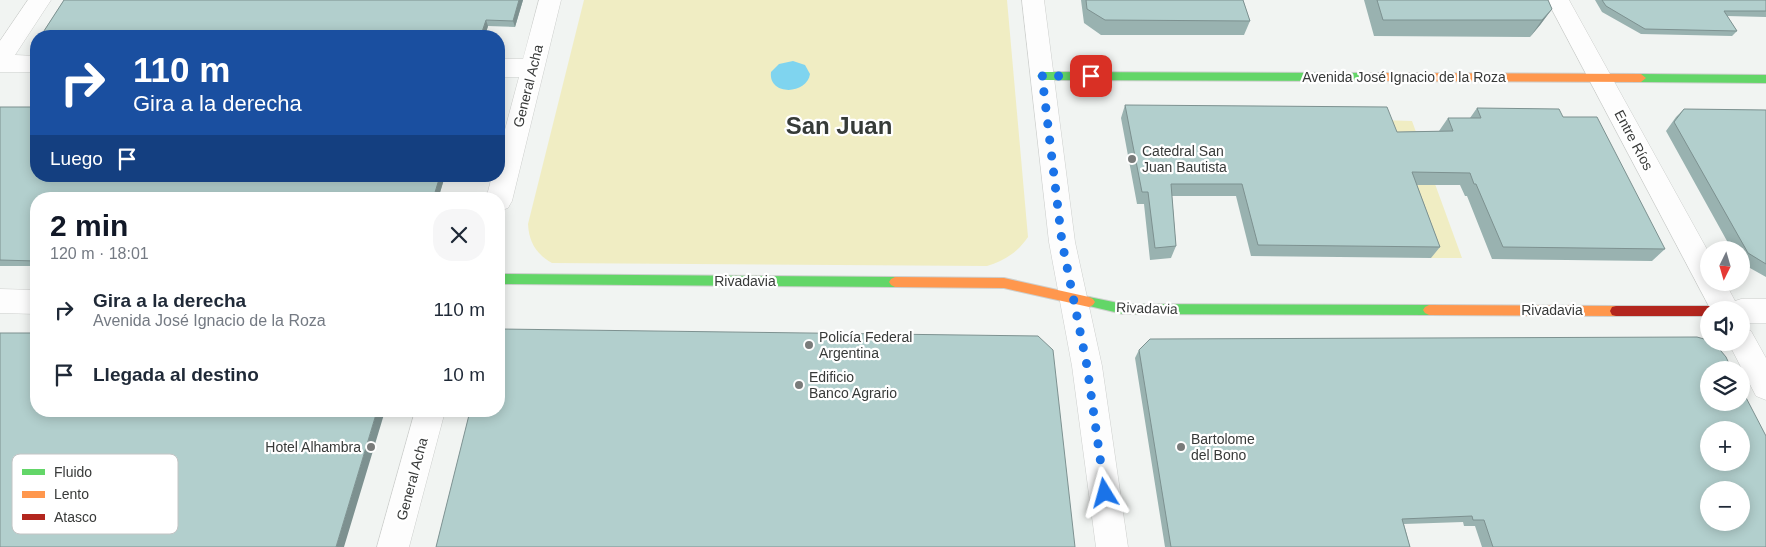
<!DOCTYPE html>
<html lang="es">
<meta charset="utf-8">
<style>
body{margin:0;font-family:Arial,sans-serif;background:#f6f6f7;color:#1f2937;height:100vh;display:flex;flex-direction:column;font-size:19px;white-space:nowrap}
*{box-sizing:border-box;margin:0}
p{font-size:16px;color:#747a83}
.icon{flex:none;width:28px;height:28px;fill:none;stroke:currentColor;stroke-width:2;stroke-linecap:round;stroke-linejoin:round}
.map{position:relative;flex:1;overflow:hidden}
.details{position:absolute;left:30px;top:192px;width:475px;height:225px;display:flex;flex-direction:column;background:#fff;border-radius:20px;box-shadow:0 2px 12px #0003}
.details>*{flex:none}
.guide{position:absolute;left:30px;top:30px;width:475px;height:152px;border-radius:20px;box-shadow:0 2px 12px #0003;background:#1a4fa0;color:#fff;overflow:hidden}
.needle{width:32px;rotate:185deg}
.buttons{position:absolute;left:1700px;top:241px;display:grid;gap:10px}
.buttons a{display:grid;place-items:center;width:50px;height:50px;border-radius:50%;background:#fff;box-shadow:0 2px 12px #0003;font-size:25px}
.pin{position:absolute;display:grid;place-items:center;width:42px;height:42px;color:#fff;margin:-21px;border-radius:10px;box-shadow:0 2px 8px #0006}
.me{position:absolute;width:55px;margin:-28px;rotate:352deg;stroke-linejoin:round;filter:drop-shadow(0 0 4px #0008)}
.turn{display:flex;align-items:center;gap:18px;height:105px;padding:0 20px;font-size:22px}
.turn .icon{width:65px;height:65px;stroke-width:2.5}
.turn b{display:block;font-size:35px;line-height:42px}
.then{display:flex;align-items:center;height:48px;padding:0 20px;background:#0003;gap:10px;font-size:19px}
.round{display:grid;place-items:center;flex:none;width:52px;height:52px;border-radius:20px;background:#f6f6f7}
.headline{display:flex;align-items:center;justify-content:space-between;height:85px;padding:0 20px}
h1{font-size:30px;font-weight:700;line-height:38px;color:#111827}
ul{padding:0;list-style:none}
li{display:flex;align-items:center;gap:15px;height:65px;padding:0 20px}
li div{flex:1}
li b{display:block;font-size:19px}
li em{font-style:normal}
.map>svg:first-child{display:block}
</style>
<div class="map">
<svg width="1766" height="547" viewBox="0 0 1766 547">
<rect width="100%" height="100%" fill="#f1f4f2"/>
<path fill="#f0edc3" d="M584 0H1007L1028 237C1018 252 1004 261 987 266L552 263C536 254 529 242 528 224Z
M1379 120 1412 121 1462 258H1431Z"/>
<path fill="#7fd4ef" d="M793 61 805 65 810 74C807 95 768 96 771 72L779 64Z"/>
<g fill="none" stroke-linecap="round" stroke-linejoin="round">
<defs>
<path id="street" d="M28 0H51L15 55 36 56V72H0V41Z
M539 0H561L512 201 508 208 499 211V199H486L492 176H499V152L519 77H499V59H523Z
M1022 0H1044L1075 242 1102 366 1128 547H1096L1072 366 1049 242Z
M1547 0H1569L1709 253V282H1725L1735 301 1741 299H1766V323H1741V310H1711Z
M0 289 36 290V314L0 313Z
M1741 328 1751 331 1766 358V400L1756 396 1728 342H1741Z
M415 411H445L409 547H377Z"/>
<path id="fast" d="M1042 72 1380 73 1385 77 1380 81 1042 80 1037 76Z
M1641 74 1766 75V83L1641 82 1636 78Z
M499 274 895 277 899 279 901 282 899 285 895 287 499 284Z
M1089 297 1123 304 1429 305 1433 307 1435 310 1433 313 1429 315 1123 314 1085 305 1083 302 1085 299Z"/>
<path id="slow" d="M1380 73 1641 74 1646 78 1641 82 1380 81 1375 77Z
M895 277 1004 278 1089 297 1093 299 1095 302 1093 305 1089 307 1004 288 895 287 891 285 889 282 891 279Z
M1429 305 1616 306 1620 307 1622 311 1620 315 1616 316 1429 315 1425 313 1423 310 1425 307Z"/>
<path id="jam" d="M1616 306H1709L1714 310H1709V316H1616L1612 315 1610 311 1612 307Z"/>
</defs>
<use href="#street" stroke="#cdcfcd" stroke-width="1"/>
<use href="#fast" stroke="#cdcfcd" stroke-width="2"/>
<use href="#slow" stroke="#cdcfcd" stroke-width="2"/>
<use href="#jam" stroke="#cdcfcd" stroke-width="2"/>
<use href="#street" fill="#fdfdfd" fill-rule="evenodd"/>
<use href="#fast" fill="#63d668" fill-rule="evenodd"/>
<use href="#slow" fill="#ff974d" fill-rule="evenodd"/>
<use href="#jam" fill="#b3261e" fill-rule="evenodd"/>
</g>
<path fill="#99b2b0" d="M64 0H523L515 27 488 26 485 36H44L42 34Z
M1081 0H1243L1250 21 1244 35H1101L1084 23Z
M1364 0H1548L1552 9 1540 25 1530 37 1374 36Z
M1595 0H1766V17L1727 16 1737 31 1732 36 1641 34 1602 12Z
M1125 105 1397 132 1439 131 1448 118H1470L1477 108 1563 117 1665 249 1652 261 1492 259 1467 196H1465L1460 185H1417L1440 247 1431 258 1251 256 1236 196H1172L1176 246 1171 258 1150 260 1144 204H1137L1121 118Z
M0 107 36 176H445L438 199H36V266H0Z
M1684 109 1766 110V277L1741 263V250H1732L1666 131 1676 117Z
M1139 350 1766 547H1482L1475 526H1464L1463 522 1404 524 1410 547H1165L1135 358Z"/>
<path fill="#7d9190" d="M519 0H523L515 27 513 21Z
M1552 9 1540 25 1530 37 1542 20Z
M486 20 488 26 485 36H482L481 35Z
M440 176H445L438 199H433Z
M377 411H385L344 547H336Z"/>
<path fill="#b2cfcd" stroke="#7d9190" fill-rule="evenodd" d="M64 0H519L513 21 486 20 481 35 42 34Z
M1086 0H1243L1250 21 1105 20 1087 9Z
M1377 0H1548L1552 9 1542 20H1383Z
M1602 0H1766V11H1724L1737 31 1645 29 1606 6Z
M1125 105 1387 107 1397 132 1453 131 1448 118H1481L1477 108 1559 109 1563 117H1597L1665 249 1503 247 1476 184H1474L1470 173 1412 172 1440 247 1258 245 1242 184H1171L1176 246 1155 248 1148 192H1142Z
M0 107H36V176H440L433 199H36V261L0 260Z
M1684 109 1766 110V264L1748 253 1674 122Z
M499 329 1038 336 1053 350 1075 547H436L470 411H499Z
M0 333H36V411H377L336 547H0Z
M1697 337 1704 339 1709 341V342H1711L1716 345 1726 357 1732 370H1709V402H1741V388L1766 436V547H1493L1484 520H1473L1472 516 1402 519 1410 547H1171L1139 350 1150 339ZM1709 430H1741V462H1709ZM1709 490H1741V522H1709Z"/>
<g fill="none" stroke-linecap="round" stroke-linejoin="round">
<path stroke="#1a73e8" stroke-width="9" stroke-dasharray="0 16.2" d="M1091 76H1042L1062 242 1087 366 1105 493"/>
</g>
<g fill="#797b7a" stroke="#fff" stroke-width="2">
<circle cx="1132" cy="159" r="5"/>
<circle cx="809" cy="345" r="5"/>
<circle cx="799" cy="385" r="5"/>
<circle cx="371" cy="447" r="5"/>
<circle cx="1181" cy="447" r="5"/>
</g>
<g text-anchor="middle" stroke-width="4.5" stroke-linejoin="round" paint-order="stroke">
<g font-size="14" fill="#383a39" stroke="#fff">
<text x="1404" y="82">Avenida José Ignacio de la Roza</text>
<text transform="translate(528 86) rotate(-76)" y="5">General Acha</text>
<text transform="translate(1634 140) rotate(62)" y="5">Entre Ríos</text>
<text x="745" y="286">Rivadavia</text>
<text transform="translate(1147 308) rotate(2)" y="5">Rivadavia</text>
<text x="1552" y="315">Rivadavia</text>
<text transform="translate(412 479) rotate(-75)" y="5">General Acha</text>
</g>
<g font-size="14" fill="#383a39" stroke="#fff" text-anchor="start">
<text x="1142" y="156">Catedral San<tspan x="1142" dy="16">Juan Bautista</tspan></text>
<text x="819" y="342">Policía Federal<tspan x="819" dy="16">Argentina</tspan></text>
<text x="809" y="382">Edificio<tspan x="809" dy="16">Banco Agrario</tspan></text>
<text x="1191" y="444">Bartolome<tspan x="1191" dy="16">del Bono</tspan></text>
<text x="361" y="452" text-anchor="end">Hotel Alhambra</text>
</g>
<g font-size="24" font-weight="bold" fill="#363b38" stroke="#fff">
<text x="839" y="134">San Juan</text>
</g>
</g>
<rect x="12" y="454" width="166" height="80" rx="8" fill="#fff" stroke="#c3c4c4" stroke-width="1"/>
<rect x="22" y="469" width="23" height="6" fill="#63d668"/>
<rect x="22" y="491" width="23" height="7" fill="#ff974d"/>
<rect x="22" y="514" width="23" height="6" fill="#b3261e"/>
<g font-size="14" fill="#383a39">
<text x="54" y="477">Fluido</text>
<text x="54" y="499">Lento</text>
<text x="54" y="522">Atasco</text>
</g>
</svg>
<div class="buttons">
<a><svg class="needle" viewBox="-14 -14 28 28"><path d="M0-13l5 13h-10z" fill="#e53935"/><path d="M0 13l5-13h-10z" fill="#747a83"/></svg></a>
<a><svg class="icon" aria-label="sound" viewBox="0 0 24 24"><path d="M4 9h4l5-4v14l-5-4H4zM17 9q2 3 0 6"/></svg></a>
<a><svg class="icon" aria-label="layers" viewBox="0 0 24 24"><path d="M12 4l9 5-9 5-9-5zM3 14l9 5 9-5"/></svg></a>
<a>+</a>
<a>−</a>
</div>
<div class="pin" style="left:1091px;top:76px;background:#d93025"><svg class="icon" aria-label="arrive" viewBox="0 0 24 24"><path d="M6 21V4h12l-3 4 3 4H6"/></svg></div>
<svg class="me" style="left:1105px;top:493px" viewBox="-20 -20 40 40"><path d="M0-17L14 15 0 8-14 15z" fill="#1a73e8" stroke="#fff" stroke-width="4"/></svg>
<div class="guide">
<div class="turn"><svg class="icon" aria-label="right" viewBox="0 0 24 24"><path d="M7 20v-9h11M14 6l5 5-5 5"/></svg><div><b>110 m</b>Gira a la derecha</div></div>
<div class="then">Luego<svg class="icon" aria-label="arrive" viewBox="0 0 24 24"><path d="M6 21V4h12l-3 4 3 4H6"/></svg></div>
</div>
<section class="details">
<div class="headline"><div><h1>2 min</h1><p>120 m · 18:01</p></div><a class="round"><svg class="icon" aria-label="close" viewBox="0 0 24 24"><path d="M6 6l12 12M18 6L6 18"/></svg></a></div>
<ul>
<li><svg class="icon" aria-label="right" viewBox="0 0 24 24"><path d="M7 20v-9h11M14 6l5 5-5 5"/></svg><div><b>Gira a la derecha</b><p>Avenida José Ignacio de la Roza</p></div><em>110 m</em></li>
<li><svg class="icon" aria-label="arrive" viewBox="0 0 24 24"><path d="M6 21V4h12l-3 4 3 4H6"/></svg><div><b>Llegada al destino</b></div><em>10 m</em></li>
</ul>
</section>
</div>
